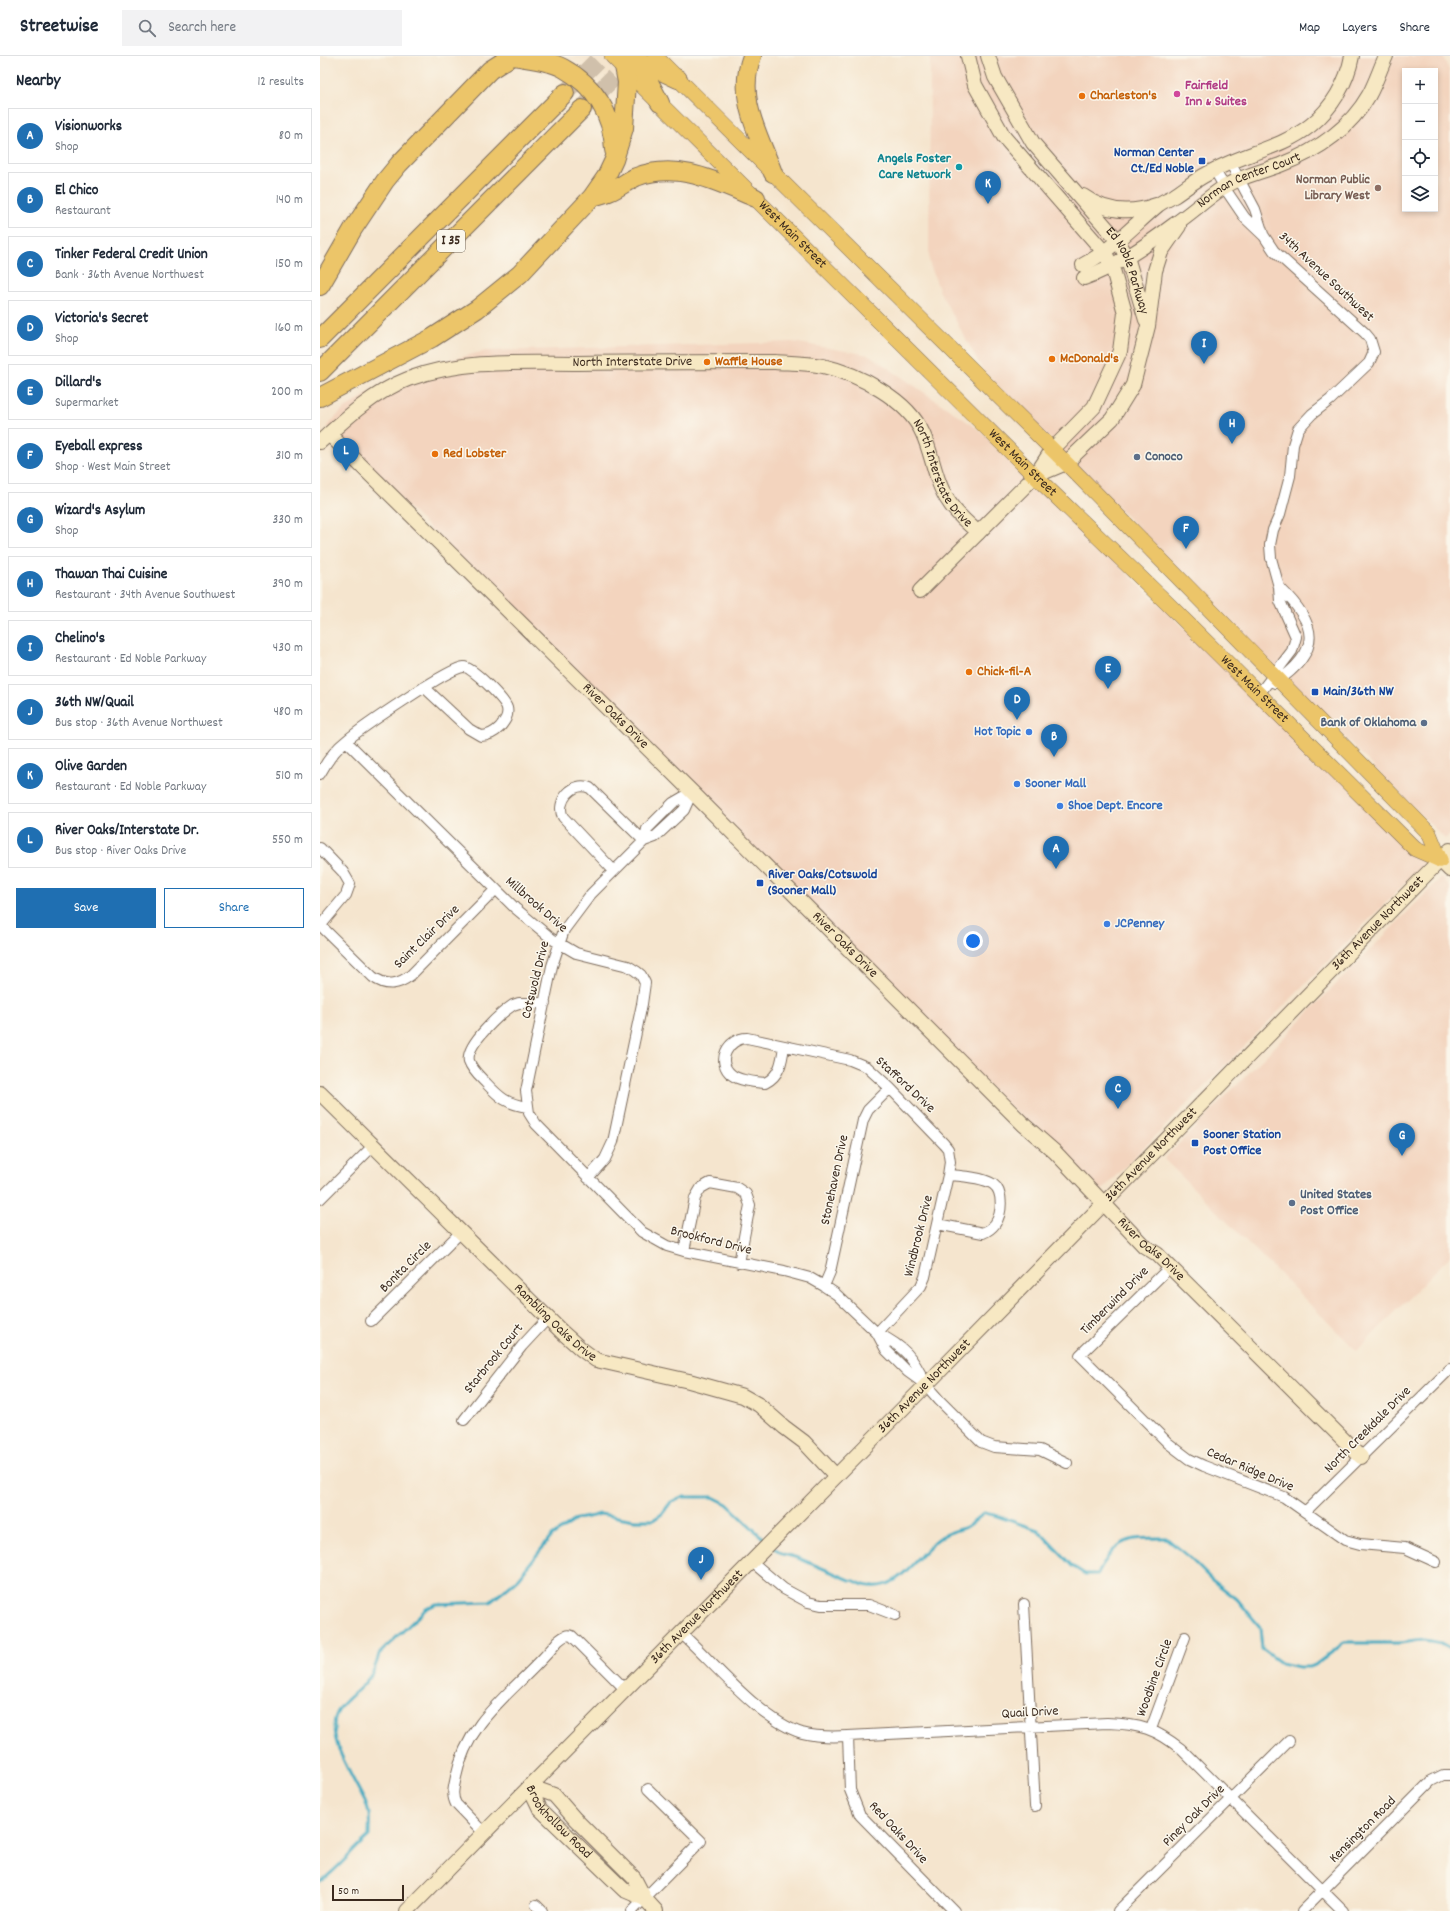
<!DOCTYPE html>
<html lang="en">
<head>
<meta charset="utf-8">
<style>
	body { margin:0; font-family:Dekko,sans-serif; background:#f2f2f3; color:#1f2937 }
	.controls { position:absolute; right:12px; top:12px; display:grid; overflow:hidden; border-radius:0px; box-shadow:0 2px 6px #0003 }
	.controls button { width:36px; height:36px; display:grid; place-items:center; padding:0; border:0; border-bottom:1px solid #e0e1e3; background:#fff; color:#1f2937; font:20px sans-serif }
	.scale { position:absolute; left:12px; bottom:10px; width:72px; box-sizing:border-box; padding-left:4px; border:2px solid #3b2a1e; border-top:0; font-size:11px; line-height:14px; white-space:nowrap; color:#3b2a1e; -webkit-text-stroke:3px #fbf7ec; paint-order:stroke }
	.you { position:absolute; left:653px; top:885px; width:14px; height:14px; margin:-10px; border:3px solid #fff; border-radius:50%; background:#1a73e8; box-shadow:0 0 0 6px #1a73e833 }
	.badge { display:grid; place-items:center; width:26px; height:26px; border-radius:50%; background:#1f6fb2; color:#fff; font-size:13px; font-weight:700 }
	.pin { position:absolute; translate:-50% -33px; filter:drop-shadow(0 1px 2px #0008) }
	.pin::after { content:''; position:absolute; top:21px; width:14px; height:12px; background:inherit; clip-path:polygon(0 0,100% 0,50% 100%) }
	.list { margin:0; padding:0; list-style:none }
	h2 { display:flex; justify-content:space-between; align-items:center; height:52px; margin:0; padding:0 16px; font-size:17px }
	h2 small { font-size:13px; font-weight:400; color:#747a83 }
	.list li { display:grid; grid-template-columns:26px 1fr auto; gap:12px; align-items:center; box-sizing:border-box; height:56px; margin:0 8px 8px; padding:0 8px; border:1px solid #e0e1e3; border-radius:0px }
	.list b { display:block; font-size:15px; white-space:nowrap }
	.list p { margin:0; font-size:13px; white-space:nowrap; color:#747a83 }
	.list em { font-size:13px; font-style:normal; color:#747a83 }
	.actions { display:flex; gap:8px; padding:12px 16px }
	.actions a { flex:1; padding:9px 0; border:1px solid #1f6fb2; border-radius:0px; text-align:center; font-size:14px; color:#1f6fb2 }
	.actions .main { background:#1f6fb2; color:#fff }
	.icon { flex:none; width:22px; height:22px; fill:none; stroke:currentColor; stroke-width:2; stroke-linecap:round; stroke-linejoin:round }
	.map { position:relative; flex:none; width:1130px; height:1855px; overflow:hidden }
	header { display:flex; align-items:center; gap:24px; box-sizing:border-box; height:56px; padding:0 20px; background:#fff; border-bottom:1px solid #e0e1e3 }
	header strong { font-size:19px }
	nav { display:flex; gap:22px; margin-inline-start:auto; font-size:14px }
	.search { width:280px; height:36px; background:#f2f2f3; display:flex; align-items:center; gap:10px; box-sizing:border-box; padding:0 14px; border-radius:0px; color:#747a83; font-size:15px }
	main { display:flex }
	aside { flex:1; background:#fff }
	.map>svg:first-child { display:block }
	.built { fill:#f3d4be; fill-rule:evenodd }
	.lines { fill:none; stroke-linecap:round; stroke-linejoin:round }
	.stream { stroke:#42aac1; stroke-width:3 }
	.highway-tunnel { stroke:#d0c0ab; stroke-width:18; stroke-dasharray:18 9; stroke-linecap:butt }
	.street-casing { stroke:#7c6b5c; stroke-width:12 }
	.secondary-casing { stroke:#7c6b5c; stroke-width:16 }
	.primary-casing { stroke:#7c6b5c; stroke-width:16 }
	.highway-casing { stroke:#7c6b5c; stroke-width:20 }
	.street { stroke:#fff; stroke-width:10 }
	.secondary { stroke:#f7e8c3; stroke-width:14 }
	.primary { stroke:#ecc569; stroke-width:15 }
	.highway { stroke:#ecc569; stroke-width:18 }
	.hotel-dot { fill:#d1479c; stroke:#fbf7ec; stroke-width:1.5 }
	.food-dot { fill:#e8710a; stroke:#fbf7ec; stroke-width:1.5 }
	.transit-dot { fill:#1a4fb4; stroke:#fbf7ec; stroke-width:1.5 }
	.culture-dot { fill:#0f9aa8; stroke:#fbf7ec; stroke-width:1.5 }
	.education-dot { fill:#8d6e63; stroke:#fbf7ec; stroke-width:1.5 }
	.service-dot { fill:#5c6f8a; stroke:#fbf7ec; stroke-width:1.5 }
	.shop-dot { fill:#3f7fe0; stroke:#fbf7ec; stroke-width:1.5 }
	.labels { text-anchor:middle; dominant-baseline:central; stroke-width:3; stroke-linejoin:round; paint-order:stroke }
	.shield { fill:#fbf7ec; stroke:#75685c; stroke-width:1 }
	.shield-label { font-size:13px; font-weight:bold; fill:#3b2a1e }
	.hotel-label { font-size:14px; font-weight:bold; fill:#b23c85; stroke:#fbf7ec; text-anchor:start }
	.food-label { font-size:14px; font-weight:bold; fill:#c56008; stroke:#fbf7ec; text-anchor:start }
	.transit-label { font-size:14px; font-weight:bold; fill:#164399; stroke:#fbf7ec; text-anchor:start }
	.culture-label { font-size:14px; font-weight:bold; fill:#0d838f; stroke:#fbf7ec; text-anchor:end }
	.education-label { font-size:14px; font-weight:bold; fill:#785e54; stroke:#fbf7ec; text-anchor:end }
	.street-label { font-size:14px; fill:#3b2a1e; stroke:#fbf7ec }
	.service-label { font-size:14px; font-weight:bold; fill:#4e5e75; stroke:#fbf7ec; text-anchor:start }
	.shop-label { font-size:14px; font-weight:bold; fill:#366cbe; stroke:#fbf7ec; text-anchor:start }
</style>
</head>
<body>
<header>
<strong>Streetwise</strong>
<div class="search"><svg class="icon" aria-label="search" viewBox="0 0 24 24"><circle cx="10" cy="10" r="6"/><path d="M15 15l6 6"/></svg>Search here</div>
<nav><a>Map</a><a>Layers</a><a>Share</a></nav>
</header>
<main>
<aside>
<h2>Nearby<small>12 results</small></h2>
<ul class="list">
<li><span class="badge">A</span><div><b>Visionworks</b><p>Shop</p></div><em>80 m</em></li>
<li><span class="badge">B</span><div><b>El Chico</b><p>Restaurant</p></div><em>140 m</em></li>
<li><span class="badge">C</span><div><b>Tinker Federal Credit Union</b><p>Bank · 36th Avenue Northwest</p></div><em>150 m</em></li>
<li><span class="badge">D</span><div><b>Victoria's Secret</b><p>Shop</p></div><em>160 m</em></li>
<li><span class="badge">E</span><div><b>Dillard's</b><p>Supermarket</p></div><em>200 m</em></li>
<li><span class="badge">F</span><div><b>Eyeball express</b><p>Shop · West Main Street</p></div><em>310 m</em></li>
<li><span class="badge">G</span><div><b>Wizard's Asylum</b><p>Shop</p></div><em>330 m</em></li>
<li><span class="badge">H</span><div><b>Thawan Thai Cuisine</b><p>Restaurant · 34th Avenue Southwest</p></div><em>390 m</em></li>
<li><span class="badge">I</span><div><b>Chelino's</b><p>Restaurant · Ed Noble Parkway</p></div><em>430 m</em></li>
<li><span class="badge">J</span><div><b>36th NW/Quail</b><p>Bus stop · 36th Avenue Northwest</p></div><em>480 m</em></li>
<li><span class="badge">K</span><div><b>Olive Garden</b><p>Restaurant · Ed Noble Parkway</p></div><em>510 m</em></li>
<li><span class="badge">L</span><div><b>River Oaks/Interstate Dr.</b><p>Bus stop · River Oaks Drive</p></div><em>550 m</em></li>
</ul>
<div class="actions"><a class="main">Save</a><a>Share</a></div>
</aside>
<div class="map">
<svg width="1130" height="1855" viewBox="0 0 1130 1855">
	<rect width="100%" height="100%" fill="#fbf7ec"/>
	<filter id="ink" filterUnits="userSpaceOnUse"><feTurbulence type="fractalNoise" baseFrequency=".025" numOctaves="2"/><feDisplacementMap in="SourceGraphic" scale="8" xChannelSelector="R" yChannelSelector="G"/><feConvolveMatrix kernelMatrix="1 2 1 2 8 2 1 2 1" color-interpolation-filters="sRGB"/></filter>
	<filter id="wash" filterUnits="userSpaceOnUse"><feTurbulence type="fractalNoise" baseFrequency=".012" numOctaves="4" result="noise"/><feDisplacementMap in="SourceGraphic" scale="16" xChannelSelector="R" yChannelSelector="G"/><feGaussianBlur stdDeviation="0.9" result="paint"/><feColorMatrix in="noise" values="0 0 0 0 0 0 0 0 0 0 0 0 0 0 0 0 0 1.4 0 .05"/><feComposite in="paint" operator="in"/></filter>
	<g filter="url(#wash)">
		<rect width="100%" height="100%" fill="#f5e5ce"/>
		<!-- built -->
		<path class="built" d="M610 0H1123L1130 17V778L1125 783 664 316 620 236 609 206ZM1085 15H1115V153H1085Z
			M473 286 549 299 658 373 1106 806 778 1138 7 370 25 352 88 314 166 295Z
			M1121 822 1130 830V1200L1037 1295 844 1103Z"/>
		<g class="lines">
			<!-- stream -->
			<path class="stream" d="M453 1491 463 1498 478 1502 530 1524C536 1524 539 1528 544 1529 581 1538 596 1497 621 1481 628 1476 636 1475 644 1472 651 1469 658 1462 664 1457L674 1459 718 1474 752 1510 765 1518H778C797 1481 807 1482 846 1482L869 1501 892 1524 917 1543 940 1571 942 1593 961 1607 979 1611H990L995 1609 1024 1587H1080L1104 1584 1121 1587 1130 1592
				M0 1826C18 1813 32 1795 49 1780 49 1771 51 1758 47 1750 37 1728 13 1693 14 1669 15 1647 37 1639 48 1623 53 1617 57 1607 59 1598L106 1553 116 1548 170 1546 195 1526 232 1480 257 1463 273 1460 280 1458 315 1464H333L342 1458 351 1446 361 1441H393L407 1448 447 1486"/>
		</g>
	</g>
	<g filter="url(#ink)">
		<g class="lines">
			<!-- highway-tunnel -->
			<path class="highway-tunnel" d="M245 37 282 0
				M262 53 313 2"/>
			<defs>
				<path id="street" d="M910 106 935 153 943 178
					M894 113 908 137 925 162 944 180 954 195 1045 277 1050 283 1054 296 1049 307 1010 344 992 358 978 373 973 389 970 420 960 458 953 474 950 489 951 502 959 531 960 545 976 581 972 595 939 638
					M955 627C1003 595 998 568 959 531
					M26 685 195 852 232 883 256 897 308 910 316 915 321 919 325 927 322 948 293 1086 285 1103 268 1122
					M0 718C7 705 14 694 26 685 40 673 130 611 144 611 152 611 185 644 187 652 189 660 184 666 180 671 174 677 169 680 161 680L149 673 104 631
					M372 736 364 754 335 781 324 785 271 838 244 874 232 910 206 1035 209 1057 216 1068 322 1176 347 1190 364 1195 464 1215 490 1222 504 1230 516 1238 557 1277 566 1294 588 1316 606 1329 619 1344 661 1386 674 1391 720 1394 747 1407
					M324 785 327 773 353 747 372 736
					M0 792 23 816 30 828 26 839 1 869
					M294 815 243 761C235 746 253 724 270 732L324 785
					M0 869 53 921C67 931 78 929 91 919L176 833
					M464 990C462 1005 460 1020 445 1027 435 1026 420 1025 412 1019 395 1006 408 982 427 982L530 1004 547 1011 570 1032 624 1088 628 1093 630 1106 628 1119 605 1221 601 1230 557 1277
					M208 1051C187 1048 180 1042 166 1027 160 1021 152 1014 149 1005 145 989 181 957 193 949L199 947H225
					M0 1143 53 1090
					M617 1168 663 1177C668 1175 672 1172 675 1168 682 1158 684 1136 673 1128 662 1121 641 1120 628 1119
					M364 1195 375 1142 381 1132 390 1127 417 1132 426 1138 430 1149 419 1207
					M850 1211 760 1299 848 1387 869 1403 884 1410 964 1441 1025 1484 1040 1488 1085 1492 1116 1506
					M504 1230 510 1216 543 1064 548 1054 570 1032
					M51 1265 141 1176
					M557 1277C585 1291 593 1301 606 1329
					M144 1364 202 1290 228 1262
					M986 1455 1130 1313
					M431 1505 464 1533 488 1546 501 1549H549L575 1559
					M704 1548 715 1750
					M361 1577C393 1606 441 1665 482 1677 497 1681 512 1681 528 1680L787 1667C820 1668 836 1673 861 1693L1023 1855
					M831 1673 865 1581
					M528 1680 530 1734 540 1759 634 1855
					M164 1777 136 1748C131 1739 134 1731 136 1721 148 1659 201 1632 238 1585 243 1581 246 1578 252 1580L305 1633
					M216 1849 222 1855
					M312 1855 381 1785 328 1733
					M798 1855 969 1685
					M982 1855 1111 1725 1123 1719H1130"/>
				<g id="secondary">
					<path id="s1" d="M668 0 675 21 713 87 798 185 807 201 826 264"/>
					<path d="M763 140C785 156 811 158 836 149"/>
					<path d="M763 209C792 194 813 170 838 149 843 145 849 143 854 140 865 133 875 124 887 118 920 98 961 93 991 69 1012 52 1027 27 1032 0"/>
					<path id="s2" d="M764 222C797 210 827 189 855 168 871 157 885 144 901 133 919 121 940 116 960 109 997 95 1029 74 1049 39 1056 26 1060 13 1066 0"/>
					<path id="s3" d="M9 378 372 736 704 1069 735 1096 824 1190 837 1198 1041 1401"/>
					<path id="s4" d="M0 386C26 362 54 336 88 323 142 303 201 307 258 307 324 306 389 306 455 306 471 307 487 307 503 310 538 318 588 343 603 378 613 400 615 426 629 446 636 458 648 467 658 477"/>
					<path d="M715 420 746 407 792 363 813 329 828 270 835 215 841 196 859 170"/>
					<path d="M600 535 715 420 732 394 774 351 800 295 805 257 792 210 784 196 684 81 655 29 648 0"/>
					<path d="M1120 804 1130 814"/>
					<path id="s5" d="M0 1037 242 1276 261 1293 276 1304 369 1325 423 1340 439 1349 464 1371 484 1386 516 1420"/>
					<path d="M209 1730 234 1739 255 1763 314 1822 325 1843 336 1855"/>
					<path id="s6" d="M209 1730 220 1753 304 1834 325 1843"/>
					<path id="s7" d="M87 1855 606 1329 1130 794"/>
				</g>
				<g id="primary">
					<path id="s8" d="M292 0 715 420 847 547 1095 793 1120 804"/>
					<path d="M335 0 746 407 1109 777 1120 804"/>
				</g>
				<path id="highway" d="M192 0C209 3 228 4 243 12 274 29 293 58 294 94
					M309 0 358 23
					M432 0C416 43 439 78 453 117
					M316 1 340 47
					M272 141C278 139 284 138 289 136 299 132 307 125 316 121 359 105 397 126 436 142
					M0 230 33 173 65 125 79 108 170 14 192 0
					M0 283 245 37
					M0 316 262 53
					M0 341 112 282 157 253 200 218 272 141 286 121 294 104 304 72 307 26 302 0"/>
			</defs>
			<!-- street casing -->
			<use href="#street" class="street-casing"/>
			<!-- secondary casing -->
			<use href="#secondary" class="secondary-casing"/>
			<!-- primary casing -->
			<use href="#primary" class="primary-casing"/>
			<!-- highway casing -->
			<use href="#highway" class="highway-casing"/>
			<!-- street -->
			<use href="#street" class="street"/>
			<!-- secondary -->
			<use href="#secondary" class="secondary"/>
			<!-- primary -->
			<use href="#primary" class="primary"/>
			<!-- highway -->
			<use href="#highway" class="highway"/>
		</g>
	</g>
	<!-- markers -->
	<circle class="hotel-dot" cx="857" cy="38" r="4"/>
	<g class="food-dot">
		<circle cx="762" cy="40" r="4"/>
		<circle cx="732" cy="303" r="4"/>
		<circle cx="387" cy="306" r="4"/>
		<circle cx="115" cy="398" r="4"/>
		<circle cx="649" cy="616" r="4"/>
	</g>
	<g class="transit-dot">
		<rect x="878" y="101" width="8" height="8" rx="2"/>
		<rect x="991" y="632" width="8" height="8" rx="2"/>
		<rect x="436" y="823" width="8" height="8" rx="2"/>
		<rect x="871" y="1083" width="8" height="8" rx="2"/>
	</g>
	<circle class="culture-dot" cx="639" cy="111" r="4"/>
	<circle class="education-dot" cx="1058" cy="132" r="4"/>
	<g class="service-dot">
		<circle cx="817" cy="401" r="4"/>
		<circle cx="1104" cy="667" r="4"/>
		<circle cx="972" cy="1147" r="4"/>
	</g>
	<g class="shop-dot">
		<circle cx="709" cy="676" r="4"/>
		<circle cx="697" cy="728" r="4"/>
		<circle cx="740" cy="750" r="4"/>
		<circle cx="787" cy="868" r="4"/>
	</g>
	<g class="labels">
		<!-- shield labels -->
		<rect class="shield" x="117" y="174" width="28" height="22" rx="3"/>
		<g class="shield-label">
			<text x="131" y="185">I 35</text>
		</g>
		<!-- hotel labels -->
		<g class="hotel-label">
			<text x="865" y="30">Fairfield<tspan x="865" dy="16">Inn &amp; Suites</tspan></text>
		</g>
		<!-- food labels -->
		<g class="food-label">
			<text x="770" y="40">Charleston's</text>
			<text x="740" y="303">McDonald's</text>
			<text x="395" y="306">Waffle House</text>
			<text x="123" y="398">Red Lobster</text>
			<text x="657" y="616">Chick-fil-A</text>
		</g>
		<!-- transit labels -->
		<g class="transit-label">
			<text x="874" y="97" text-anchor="end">Norman Center<tspan x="874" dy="16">Ct./Ed Noble</tspan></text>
			<text x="1003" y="636">Main/36th NW</text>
			<text x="448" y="819">River Oaks/Cotswold<tspan x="448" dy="16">(Sooner Mall)</tspan></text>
			<text x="883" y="1079">Sooner Station<tspan x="883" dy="16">Post Office</tspan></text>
		</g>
		<!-- culture labels -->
		<g class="culture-label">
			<text x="631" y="103">Angels Foster<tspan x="631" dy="16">Care Network</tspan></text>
		</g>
		<!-- education labels -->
		<g class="education-label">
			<text x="1050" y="124">Norman Public<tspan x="1050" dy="16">Library West</tspan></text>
		</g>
		<!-- street labels -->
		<g class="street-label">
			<text stroke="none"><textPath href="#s2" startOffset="193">Norman Center Court</textPath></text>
			<text stroke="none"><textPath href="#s8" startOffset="254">West Main Street</textPath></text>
			<text stroke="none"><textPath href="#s1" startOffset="259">Ed Noble Parkway</textPath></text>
			<text transform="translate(1006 221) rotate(43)">34th Avenue Southwest</text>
			<text stroke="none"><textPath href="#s4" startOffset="335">North Interstate Drive</textPath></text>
			<text stroke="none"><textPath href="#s8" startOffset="578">West Main Street</textPath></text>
			<text stroke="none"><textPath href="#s4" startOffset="695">North Interstate Drive</textPath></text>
			<text stroke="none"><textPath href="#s8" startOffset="902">West Main Street</textPath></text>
			<text stroke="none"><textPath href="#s3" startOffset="402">River Oaks Drive</textPath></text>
			<text transform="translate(216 849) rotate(41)">Millbrook Drive</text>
			<text stroke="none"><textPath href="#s7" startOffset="1385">36th Avenue Northwest</textPath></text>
			<text transform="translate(107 881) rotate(-44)">Saint Clair Drive</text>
			<text stroke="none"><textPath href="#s3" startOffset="726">River Oaks Drive</textPath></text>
			<text transform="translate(216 924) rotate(-76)">Cotswold Drive</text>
			<text transform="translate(585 1029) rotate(43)">Stafford Drive</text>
			<text stroke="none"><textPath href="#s7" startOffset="1061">36th Avenue Northwest</textPath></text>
			<text transform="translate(515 1124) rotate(-78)">Stonehaven Drive</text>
			<text transform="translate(599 1180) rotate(-76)">Windbrook Drive</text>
			<text transform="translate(391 1185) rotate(14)">Brookford Drive</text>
			<text stroke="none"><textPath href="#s3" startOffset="1158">River Oaks Drive</textPath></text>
			<text transform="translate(86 1211) rotate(-45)">Bonita Circle</text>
			<text transform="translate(795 1245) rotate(-45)">Timberwind Drive</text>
			<text stroke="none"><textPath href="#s5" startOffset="329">Rambling Oaks Drive</textPath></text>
			<text transform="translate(174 1303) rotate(-51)">Starbrook Court</text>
			<text stroke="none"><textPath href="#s7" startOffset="737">36th Avenue Northwest</textPath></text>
			<text transform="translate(1048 1374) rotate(-45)">North Creekdale Drive</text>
			<text transform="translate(930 1414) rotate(23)">Cedar Ridge Drive</text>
			<text stroke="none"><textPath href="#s7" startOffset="413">36th Avenue Northwest</textPath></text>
			<text transform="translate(835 1622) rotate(-70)">Woodbine Circle</text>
			<text transform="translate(710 1657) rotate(-3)">Quail Drive</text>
			<text transform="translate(874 1760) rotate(-45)">Piney Oak Drive</text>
			<text stroke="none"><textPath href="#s6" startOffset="47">Brookhollow Road</textPath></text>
			<text transform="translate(1043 1774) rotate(-45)">Kensington Road</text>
			<text transform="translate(578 1777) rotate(47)">Red Oaks Drive</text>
		</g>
		<!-- service labels -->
		<g class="service-label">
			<text x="825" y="401">Conoco</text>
			<text x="1096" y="667" text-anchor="end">Bank of Oklahoma</text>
			<text x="980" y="1139">United States<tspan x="980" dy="16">Post Office</tspan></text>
		</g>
		<!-- shop labels -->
		<g class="shop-label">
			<text x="701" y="676" text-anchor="end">Hot Topic</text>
			<text x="705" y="728">Sooner Mall</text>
			<text x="748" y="750">Shoe Dept. Encore</text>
			<text x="795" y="868">JCPenney</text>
		</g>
	</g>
</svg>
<div class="controls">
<button>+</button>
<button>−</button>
<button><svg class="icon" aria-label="locate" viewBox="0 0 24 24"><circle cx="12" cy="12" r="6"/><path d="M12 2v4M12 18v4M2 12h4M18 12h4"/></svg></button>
<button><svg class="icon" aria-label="layers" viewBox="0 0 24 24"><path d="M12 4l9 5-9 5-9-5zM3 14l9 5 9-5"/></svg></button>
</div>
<div class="scale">50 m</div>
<div class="you"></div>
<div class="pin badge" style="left:736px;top:813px">A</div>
<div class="pin badge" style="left:734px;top:701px">B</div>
<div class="pin badge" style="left:798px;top:1053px">C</div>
<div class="pin badge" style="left:697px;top:664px">D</div>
<div class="pin badge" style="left:788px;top:633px">E</div>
<div class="pin badge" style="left:866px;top:493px">F</div>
<div class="pin badge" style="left:1082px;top:1100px">G</div>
<div class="pin badge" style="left:912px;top:388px">H</div>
<div class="pin badge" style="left:884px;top:308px">I</div>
<div class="pin badge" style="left:381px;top:1524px">J</div>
<div class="pin badge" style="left:668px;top:148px">K</div>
<div class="pin badge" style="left:26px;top:415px">L</div>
</div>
</main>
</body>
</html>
